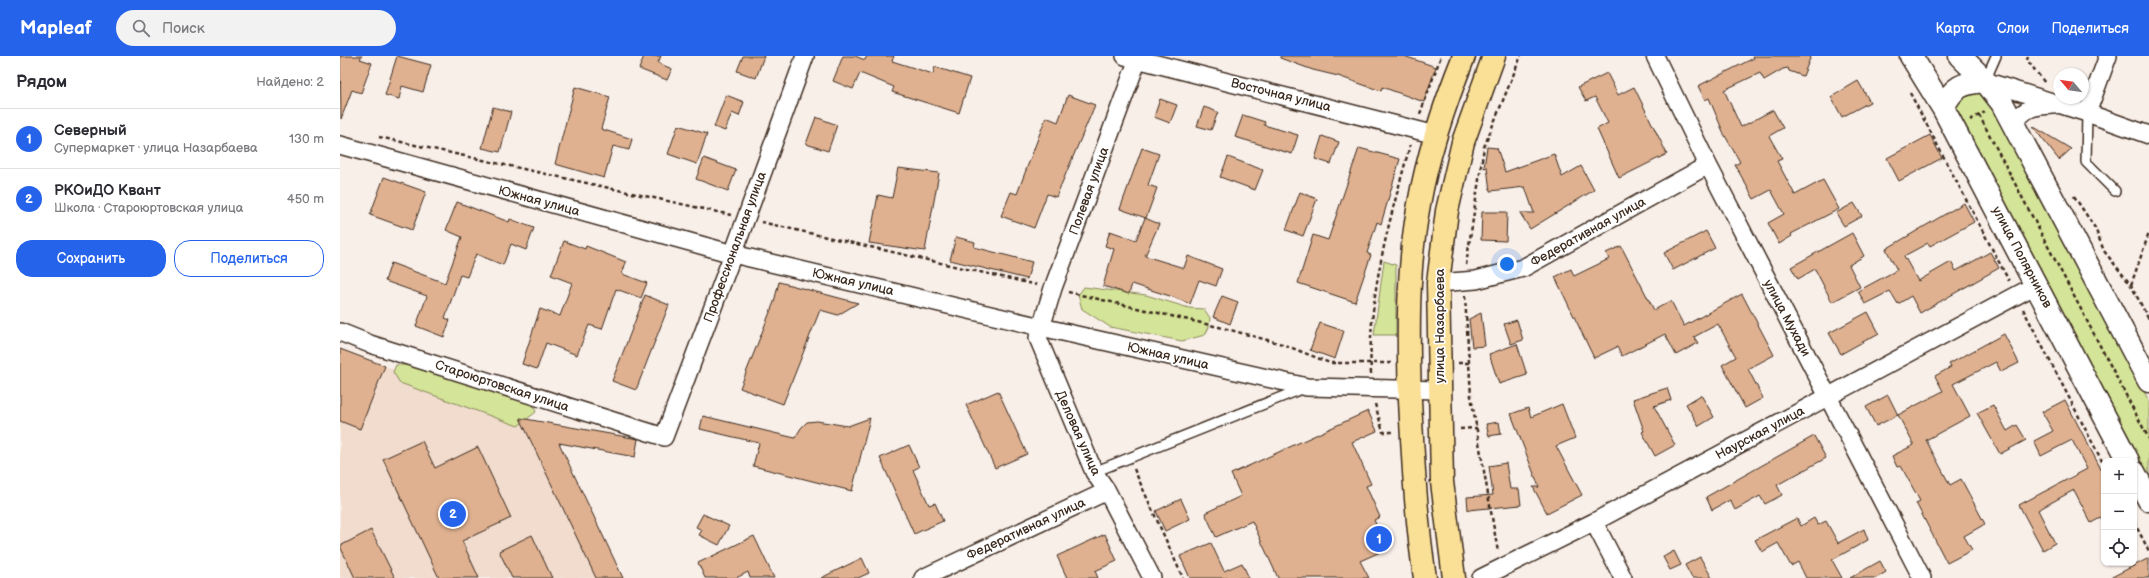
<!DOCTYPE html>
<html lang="ru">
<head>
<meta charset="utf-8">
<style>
	body { margin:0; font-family:"Balsamiq Sans",sans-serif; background:#f2f2f3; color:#2b2b33 }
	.controls { position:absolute; right:12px; bottom:12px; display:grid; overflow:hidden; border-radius:8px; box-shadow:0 1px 3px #0004 }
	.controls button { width:36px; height:36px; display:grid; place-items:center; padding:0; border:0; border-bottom:1px solid #e1e1e2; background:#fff; color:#2b2b33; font:20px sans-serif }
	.compass { position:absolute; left:1713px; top:12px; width:36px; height:36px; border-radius:50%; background:#fff; box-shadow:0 1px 3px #0004; rotate:299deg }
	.you { position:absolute; left:1167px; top:208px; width:14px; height:14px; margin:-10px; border:3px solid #fff; border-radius:50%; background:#1a73e8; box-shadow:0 0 0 6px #1a73e833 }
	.badge { display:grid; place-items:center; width:26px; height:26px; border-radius:50%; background:#2563eb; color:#fff; font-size:13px; font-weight:700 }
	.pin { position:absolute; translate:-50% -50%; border:2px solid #fff; box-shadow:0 1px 4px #0006 }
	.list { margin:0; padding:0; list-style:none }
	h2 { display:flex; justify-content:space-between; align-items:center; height:52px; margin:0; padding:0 16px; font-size:17px }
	h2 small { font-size:13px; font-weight:400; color:#7c7c81 }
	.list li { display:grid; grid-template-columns:26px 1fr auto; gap:12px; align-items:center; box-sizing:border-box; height:60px; padding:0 16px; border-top:1px solid #e1e1e2 }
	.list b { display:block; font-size:15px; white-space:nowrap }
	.list p { margin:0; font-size:13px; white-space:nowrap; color:#7c7c81 }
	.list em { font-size:13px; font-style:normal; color:#7c7c81 }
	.actions { display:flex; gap:8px; padding:12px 16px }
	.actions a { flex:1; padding:9px 0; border:1px solid #2563eb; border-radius:16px; text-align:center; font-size:14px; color:#2563eb }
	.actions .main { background:#2563eb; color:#fff }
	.icon { flex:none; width:22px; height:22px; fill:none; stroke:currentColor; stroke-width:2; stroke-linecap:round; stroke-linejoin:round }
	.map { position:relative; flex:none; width:1809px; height:522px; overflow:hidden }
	header { display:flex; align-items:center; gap:24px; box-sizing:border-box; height:56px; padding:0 20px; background:#2563eb; color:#fff }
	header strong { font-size:19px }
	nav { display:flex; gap:22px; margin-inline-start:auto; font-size:14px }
	.search { width:280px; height:36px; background:#f2f2f3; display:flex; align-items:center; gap:10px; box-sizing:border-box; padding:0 14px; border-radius:22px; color:#7c7c81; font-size:15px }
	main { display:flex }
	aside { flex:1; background:#fff }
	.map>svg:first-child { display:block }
	.built { fill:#f1dcce }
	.green { fill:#d4e498; stroke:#88875b }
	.building { fill:#dfb190; stroke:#3b2a1e }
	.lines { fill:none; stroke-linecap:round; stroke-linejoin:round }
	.lane-casing { stroke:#3b2a1e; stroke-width:12 }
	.street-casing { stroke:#3b2a1e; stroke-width:20 }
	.secondary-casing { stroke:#3b2a1e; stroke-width:25 }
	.primary-casing { stroke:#3b2a1e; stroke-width:25 }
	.path { stroke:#3b2a1e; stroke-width:2.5; stroke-dasharray:4 3; stroke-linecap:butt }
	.lane { stroke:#fff; stroke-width:9 }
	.street { stroke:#fff; stroke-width:17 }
	.secondary { stroke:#fff; stroke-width:22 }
	.primary { stroke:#fadf96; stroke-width:22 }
	.labels { text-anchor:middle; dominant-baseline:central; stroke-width:3.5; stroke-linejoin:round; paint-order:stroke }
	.street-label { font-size:13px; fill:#3b2a1e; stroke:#fff }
</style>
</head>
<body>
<header>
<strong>Mapleaf</strong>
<div class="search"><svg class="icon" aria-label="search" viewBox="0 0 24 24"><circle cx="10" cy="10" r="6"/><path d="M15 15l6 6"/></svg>Поиск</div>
<nav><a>Карта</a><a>Слои</a><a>Поделиться</a></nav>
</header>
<main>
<aside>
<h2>Рядом<small>Найдено: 2</small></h2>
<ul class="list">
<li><span class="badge">1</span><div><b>Северный</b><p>Супермаркет · улица Назарбаева</p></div><em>130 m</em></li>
<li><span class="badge">2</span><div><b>РКОиДО Квант</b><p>Школа · Староюртовская улица</p></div><em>450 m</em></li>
</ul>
<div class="actions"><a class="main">Сохранить</a><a>Поделиться</a></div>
</aside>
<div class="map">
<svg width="1809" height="522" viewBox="0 0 1809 522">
	<rect width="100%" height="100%" fill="#f9efe9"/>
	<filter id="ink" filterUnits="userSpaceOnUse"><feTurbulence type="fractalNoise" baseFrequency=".025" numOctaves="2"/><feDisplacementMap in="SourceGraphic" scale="8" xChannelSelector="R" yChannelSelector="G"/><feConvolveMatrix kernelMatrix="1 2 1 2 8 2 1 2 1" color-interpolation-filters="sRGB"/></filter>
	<g filter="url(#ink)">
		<!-- built -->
		<path class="built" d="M0 293 180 362 256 522H0Z"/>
		<!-- green -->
		<path class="green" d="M1633 31 1651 46 1809 345V420L1615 49Z
			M1044 205 1056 209V279H1034Z
			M744 231 806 239 849 252 864 253 870 262 869 271 865 279 842 285 770 271 742 253 738 239Z
			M56 309H71L172 343 184 340 192 347 196 356 178 370 60 327 53 316Z"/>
		<!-- building -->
		<path class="building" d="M0 0H22L20 3 32 7 21 37 12 34 1 63Z
			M57 0 91 9 83 36 62 30 59 43 45 39Z
			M304 0H321L318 7 332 13 327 24 299 13Z
			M403 0H424L416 22 397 15Z
			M503 0H515L525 4 527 0H554L552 5 593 18 595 11 630 22 619 57 552 36 554 31 520 17 513 33 493 25Z
			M940 0H1064L1096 11 1084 46 1042 31 1041 35 998 20 973 14 940 2Z
			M1413 0H1471L1463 20 1449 15 1448 12 1443 13 1424 24 1420 17 1384 34 1401 71 1433 54 1443 72 1429 80 1442 103 1437 105 1455 139 1483 124 1499 153 1451 178 1452 180 1439 188 1428 167 1444 158 1431 134 1414 143 1395 109 1400 106 1384 78 1369 42 1365 44 1358 30 1414 2Z
			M1267 17 1278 39 1294 31 1327 98 1279 122 1257 73 1268 67 1255 41 1246 45 1238 31Z
			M1518 25 1530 46 1502 61 1491 41Z
			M235 31 270 41 261 73 292 83 289 94 273 90 264 122 215 108Z
			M386 39 404 46 399 60 392 57 385 75 374 71Z
			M728 39 755 49 716 141 707 138 694 172 661 160 671 136 677 138 706 61 718 66Z
			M820 43 837 49 830 67 814 61Z
			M153 51 171 56 160 96 142 92Z
			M864 51 878 56 871 74 857 70Z
			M903 59 925 66 924 69 958 79 952 98 895 81Z
			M476 61 497 69 488 95 466 88Z
			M338 69 367 78 357 108 328 98Z
			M1693 71H1694L1731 93 1719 104Z
			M1590 79 1602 102 1559 125 1547 102Z
			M982 80 999 86 991 108 975 103Z
			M1147 91 1157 92 1165 116 1214 98 1222 121 1241 110 1254 134 1190 173 1180 157H1194L1185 131 1150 135 1147 111 1144 112Z
			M802 92 819 98 808 129 817 132 806 162 780 153Z
			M1019 92 1060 103 1041 168 1037 166 1027 197 1031 199 1015 246 958 227 973 179 988 184Z
			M888 101 923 114 915 134 880 121Z
			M364 102 396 114 388 135 356 123Z
			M558 112 599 117 585 195 529 187 538 139 552 142Z
			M44 121 86 136 72 174 30 159Z
			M960 136 977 143 963 180 946 174Z
			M117 146 169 166 170 163 194 172 186 194 171 188 163 209 136 198 127 221 120 219 105 262 110 264 104 281 76 270 87 240 45 225 51 207 105 227 122 181 106 174Z
			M1514 147 1522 160 1504 170 1496 157Z
			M1624 147 1634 166 1590 190 1588 187 1564 200 1578 225 1611 206 1616 215 1650 196 1659 212 1580 257 1571 240 1558 248 1550 235 1525 248 1518 235 1557 214 1546 193Z
			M1142 156H1167L1166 185 1141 184Z
			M805 162 819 168 805 200 844 212 848 200 882 213 876 230 859 224 850 248 833 241 792 228 789 238 763 230 774 193 765 190 770 175 796 184Z
			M1366 175 1375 192 1333 214 1324 197Z
			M1512 177 1524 200 1509 209 1520 231 1492 246 1475 213 1458 223 1451 211Z
			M616 181 635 186 634 191 692 206 687 223 610 204Z
			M224 185 245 193 246 190 286 206 282 218 307 227 301 242 276 233 262 273 249 269 237 299 206 287 197 313 182 308 200 253 220 260 232 227 211 219Z
			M1281 190 1314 254 1331 245 1344 270 1402 238 1434 299 1408 313 1423 342 1405 352 1382 309 1396 301 1378 268 1354 281 1358 287 1336 299 1325 278 1282 300 1277 291 1254 302 1215 221 1231 213 1234 220 1269 203 1266 197Z
			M439 226 518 247 498 259 480 254 443 348 400 332 434 246Z
			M305 239 329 249 296 334 272 325Z
			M882 240 898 246 890 268 873 261Z
			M1528 256 1539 277 1501 298 1489 277Z
			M1141 257 1145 290 1132 291 1129 263Z
			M1177 264 1183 284 1171 288 1164 268Z
			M980 267 1004 275 995 303 970 294Z
			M1664 278 1679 307 1661 316 1656 306 1613 328 1630 360 1586 384 1610 429 1621 423 1645 468 1624 480 1632 494 1607 507 1576 447 1580 445 1561 410 1557 411 1552 400 1574 389 1558 359 1603 335 1595 320 1611 311 1609 308Z
			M1177 288 1187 319 1159 328 1149 298Z
			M0 293 45 310 20 373 0 365Z
			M1327 332 1331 344 1314 350 1335 389 1315 400 1302 376 1304 375 1293 343Z
			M658 335 687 398 655 412 626 349Z
			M1361 339 1374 361 1359 370 1346 348Z
			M1548 339 1558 359 1536 370 1526 351Z
			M1725 344 1764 419V460L1751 467 1734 434 1698 454 1715 487 1703 494 1679 449 1747 413 1732 384 1701 400 1694 385 1713 375 1702 356Z
			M1222 348 1235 382 1216 390 1242 439 1207 457 1193 431H1199L1171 358 1188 352 1191 361Z
			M1653 349 1667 375 1677 369 1686 384 1660 398 1637 357Z
			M1028 355 1037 375 1012 386 1031 428 1026 430 1040 461 1034 464 1047 493 1020 505 1029 522H938L912 465 876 481 865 457 901 440 891 418Z
			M363 360 455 382 461 372 467 366 477 365 508 370 530 362 512 435 413 410 419 387 360 373Z
			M180 362 298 383 295 401 219 387 283 522H256Z
			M1159 366 1161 378 1149 380 1146 368Z
			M1474 380 1486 402 1437 429 1442 439 1425 448 1420 440 1395 454 1390 444 1372 454 1366 441Z
			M82 385 95 412 138 391 171 462 122 485 139 522H99L43 403Z
			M569 389 579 411 573 414 589 449 595 447 603 465 574 478 540 402Z
			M1166 407 1170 433H1179L1181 449 1128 454 1127 441 1153 439 1149 410Z
			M841 443 850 463 825 475 816 455Z
			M363 458 389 470 379 489 359 479 362 474 356 471Z
			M1457 462 1461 470 1474 462 1478 469 1486 465 1498 487 1524 473 1528 484 1492 504 1502 522H1466L1458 506 1451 510 1438 487 1422 496 1415 484Z
			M31 474 55 522H15L0 490Z
			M765 478 777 505 755 515 758 522H727L717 500Z
			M192 479 212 522H172L159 495Z
			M414 480 434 522H410L408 516 396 522H365L358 507Z
			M871 487 884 515 902 507 909 522H850L840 500Z
			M1334 495 1341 509 1330 514 1323 501Z
			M1360 501 1372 522H1352L1345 509Z
			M522 502 529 517 518 522H481Z
			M1809 502V522H1770Z
			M1540 505 1546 516 1536 522H1510Z"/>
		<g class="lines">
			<defs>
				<path id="lane" d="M1645 25 1656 0
					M1747 57 1746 106 1775 135
					M754 416 964 332"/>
				<path id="street" d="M785 0 1096 79
					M799 0 713 232 698 282 754 416 767 435 812 522
					M1315 0 1368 109 1582 522
					M1645 25 1747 57 1809 79
					M1747 57 1768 0
					M1674 67C1686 50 1695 50 1715 49
					M0 89 393 198 701 271 967 331 1100 334
					M1098 227 1136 224 1183 212 1368 109
					M0 276 30 288 324 381 393 198 465 0
					M1254 466 1283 522
					M583 522 767 435
					M1141 522 1254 466 1696 229"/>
				<path id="secondary" d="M1571 0 1603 52 1788 405
					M1620 0 1645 25 1662 47 1809 325
					M1603 52C1613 30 1623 27 1645 25
					M1794 416 1809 444"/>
				<path id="primary" d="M1085 522C1076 463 1073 404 1070 344 1068 279 1067 212 1079 148 1088 98 1105 47 1124 0
					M1114 522 1102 426 1098 227 1107 155 1123 86 1154 0"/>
			</defs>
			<!-- lane casing -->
			<use href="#lane" class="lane-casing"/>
			<!-- street casing -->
			<use href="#street" class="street-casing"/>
			<!-- secondary casing -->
			<use href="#secondary" class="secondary-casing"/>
			<!-- primary casing -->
			<use href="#primary" class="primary-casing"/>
			<!-- path -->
			<path class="path" d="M1688 0 1687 4 1705 27
				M1570 37 1669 225
				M1080 58 1101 0
				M1639 59 1809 383
				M1630 64 1645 56
				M39 81 391 159
				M1734 140 1755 172 1764 195 1791 229 1809 264
				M421 166 697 229
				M1126 209 1144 91 1181 0
				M1791 229 1809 177
				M728 236 883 272 942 288 990 307H1051
				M1125 240 1131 340 1158 496
				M1683 253 1764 409
				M1118 307H1129
				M1031 318C1027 239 1050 164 1070 89
				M1035 348 1043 376H1053
				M1120 373 1137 372
				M794 413 843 522
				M1794 466 1809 495"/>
			<!-- lane -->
			<use href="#lane" class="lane"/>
			<!-- street -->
			<use href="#street" class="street"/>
			<!-- secondary -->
			<use href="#secondary" class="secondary"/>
			<!-- primary -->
			<use href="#primary" class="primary"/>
		</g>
	</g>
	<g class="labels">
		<!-- street labels -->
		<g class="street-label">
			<text transform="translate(941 39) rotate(14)">Восточная улица</text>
			<text transform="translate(749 135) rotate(-70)">Полевая улица</text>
			<text transform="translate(199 145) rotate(15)">Южная улица</text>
			<text transform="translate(1248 176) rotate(-29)">Федеративная улица</text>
			<text transform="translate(395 191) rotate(-70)">Профессиональная улица</text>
			<text transform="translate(1682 201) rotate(62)">улица Полярников</text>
			<text transform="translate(513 226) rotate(13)">Южная улица</text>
			<text transform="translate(1447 262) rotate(62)">улица Мухади</text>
			<text transform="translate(1100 270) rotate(-90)">улица Назарбаева</text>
			<text transform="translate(828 300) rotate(13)">Южная улица</text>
			<text transform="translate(162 330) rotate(18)">Староюртовская улица</text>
			<text transform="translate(738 377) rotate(66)">Деловая улица</text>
			<text transform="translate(1420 377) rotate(-28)">Наурская улица</text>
			<text transform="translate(686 473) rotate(-25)">Федеративная улица</text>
		</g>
	</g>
</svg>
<div class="controls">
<button>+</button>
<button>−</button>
<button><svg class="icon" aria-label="locate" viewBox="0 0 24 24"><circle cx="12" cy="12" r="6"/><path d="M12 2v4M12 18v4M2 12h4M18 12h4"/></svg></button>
</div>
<svg class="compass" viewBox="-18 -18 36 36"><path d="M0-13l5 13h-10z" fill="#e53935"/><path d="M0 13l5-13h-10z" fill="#7c7c81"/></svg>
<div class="you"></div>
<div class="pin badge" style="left:1039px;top:483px">1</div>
<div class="pin badge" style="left:113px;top:458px">2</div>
</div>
</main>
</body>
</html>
